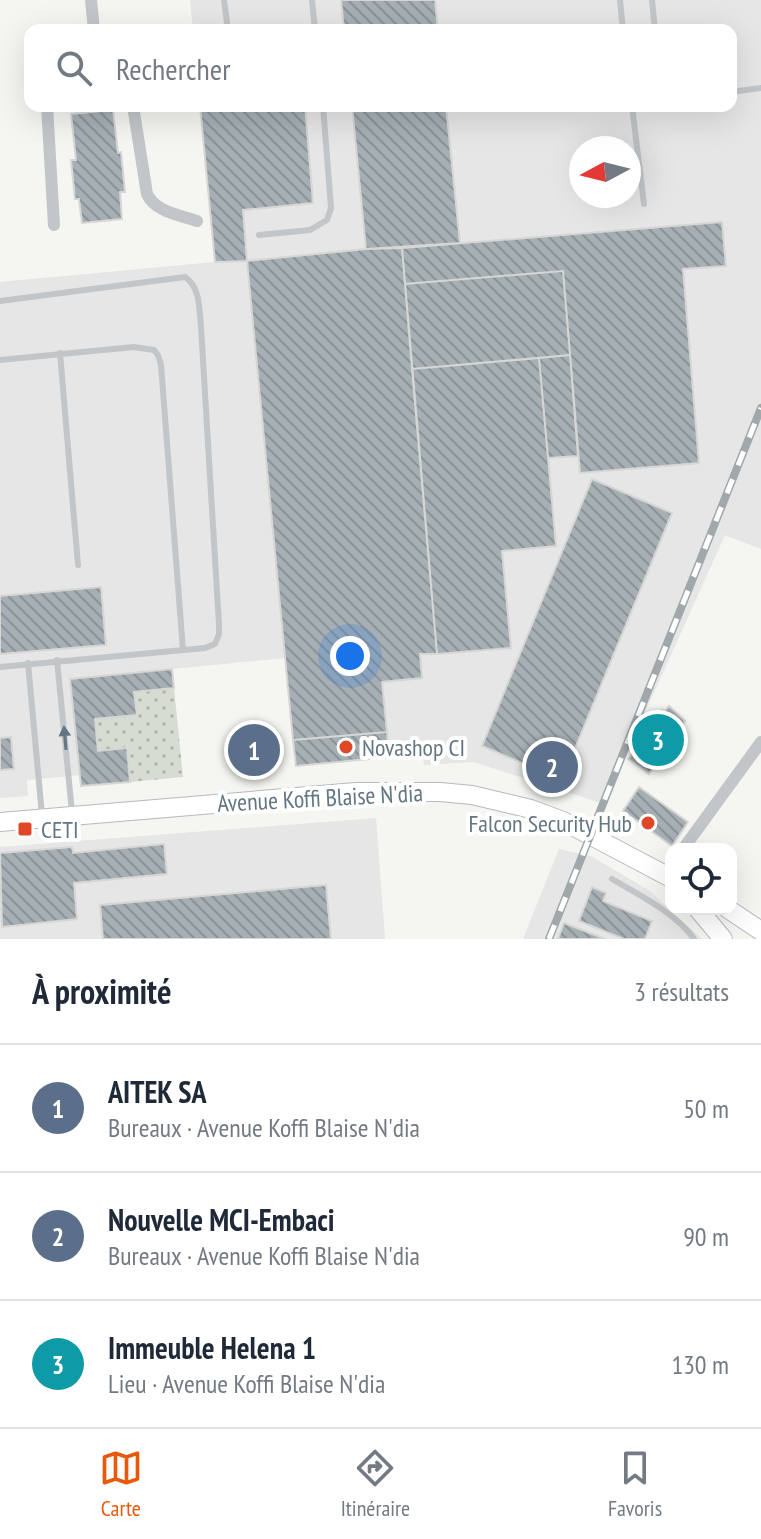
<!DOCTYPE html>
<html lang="fr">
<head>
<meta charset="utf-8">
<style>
	body { margin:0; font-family:"PT Sans Narrow",sans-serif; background:#f2f2f3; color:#1f2937 }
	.controls { position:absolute; right:24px; bottom:24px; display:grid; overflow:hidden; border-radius:16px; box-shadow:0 8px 32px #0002 }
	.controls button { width:72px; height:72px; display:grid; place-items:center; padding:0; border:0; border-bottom:2px solid #e0e1e3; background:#fff; color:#1f2937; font:40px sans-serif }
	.compass { position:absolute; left:569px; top:136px; width:72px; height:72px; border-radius:50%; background:#fff; box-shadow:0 8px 32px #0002; rotate:263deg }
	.you { position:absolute; left:350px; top:656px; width:28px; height:28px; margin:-20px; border:6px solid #fff; border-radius:50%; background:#1a73e8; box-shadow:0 0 0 12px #1a73e833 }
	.badge { display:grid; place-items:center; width:52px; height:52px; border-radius:50%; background:#ea580c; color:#fff; font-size:26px; font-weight:700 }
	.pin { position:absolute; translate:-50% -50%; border:4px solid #fff; box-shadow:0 2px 8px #0006 }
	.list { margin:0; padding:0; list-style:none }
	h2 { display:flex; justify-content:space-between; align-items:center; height:104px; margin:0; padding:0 32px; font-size:34px }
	h2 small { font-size:26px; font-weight:400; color:#747a83 }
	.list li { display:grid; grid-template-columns:52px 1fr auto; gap:24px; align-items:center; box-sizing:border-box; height:128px; padding:0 32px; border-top:2px solid #e0e1e3 }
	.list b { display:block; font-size:30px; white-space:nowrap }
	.list p { margin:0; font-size:26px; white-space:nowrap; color:#747a83 }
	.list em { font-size:26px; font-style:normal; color:#747a83 }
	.icon { flex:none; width:44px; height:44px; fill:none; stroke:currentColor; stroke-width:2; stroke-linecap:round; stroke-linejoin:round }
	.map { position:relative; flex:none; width:761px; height:939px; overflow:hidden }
	.search { position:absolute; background:#fff; box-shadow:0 8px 32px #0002; left:24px; right:24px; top:24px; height:88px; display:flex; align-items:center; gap:20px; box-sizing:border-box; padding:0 28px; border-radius:16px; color:#747a83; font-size:30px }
	.sheet { height:488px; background:#fff }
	nav { display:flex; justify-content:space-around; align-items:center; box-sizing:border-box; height:112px; border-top:2px solid #e0e1e3; background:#fff; font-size:22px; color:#747a83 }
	nav a { display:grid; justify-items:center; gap:4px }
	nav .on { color:#ea580c }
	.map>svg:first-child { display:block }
	.built { fill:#e5e6e5; fill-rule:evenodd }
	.garden { fill:url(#garden-dots) }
	.building { fill:url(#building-back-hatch); stroke:#d6d6d4; stroke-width:2 }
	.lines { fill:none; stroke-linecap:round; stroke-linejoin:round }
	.secondary-casing { stroke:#b4babe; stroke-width:20 }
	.lane { stroke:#c2c6c9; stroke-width:6 }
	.street { stroke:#c2c6c9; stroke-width:12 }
	.secondary { stroke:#fff; stroke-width:18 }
	.rail-casing { stroke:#a1a8ac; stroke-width:8 }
	.rail { stroke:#fff; stroke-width:5; stroke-dasharray:15; stroke-linecap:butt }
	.oneway { fill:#647682 }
	.poi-dot { fill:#df4727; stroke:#fff; stroke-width:3 }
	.labels { text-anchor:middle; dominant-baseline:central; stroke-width:8; stroke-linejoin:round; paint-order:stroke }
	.poi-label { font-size:24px; fill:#647682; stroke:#fff; text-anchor:start }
	.street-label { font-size:24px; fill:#647682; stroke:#fff }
</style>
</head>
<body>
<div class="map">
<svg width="761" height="939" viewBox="0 0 761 939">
	<defs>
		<pattern id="garden-dots" width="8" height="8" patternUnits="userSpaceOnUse" patternTransform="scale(2)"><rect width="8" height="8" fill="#d6dcd2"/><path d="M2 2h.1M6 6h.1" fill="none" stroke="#b1b7b0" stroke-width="1.8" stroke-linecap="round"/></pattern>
		<pattern id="building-back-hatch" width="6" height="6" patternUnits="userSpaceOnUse" patternTransform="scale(2)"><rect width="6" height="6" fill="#a6afb4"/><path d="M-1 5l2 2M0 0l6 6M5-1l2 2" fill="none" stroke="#8b9398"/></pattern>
	</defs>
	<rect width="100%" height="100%" fill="#f5f5f1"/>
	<!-- built -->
	<path class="built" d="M190 0H761V549L725 535 634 737 607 805 474 762 424 765 421 741 389 744V757L296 766 285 658 71 679 80 775 27 780 28 796 0 798V282L215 262 200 106H731V30H193ZM581 148H629V196H581Z
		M376 818 385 939H0V847Z
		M559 849 591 856 650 891 702 939H523Z"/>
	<!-- garden -->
	<path class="garden" d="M174 688 183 777 130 782 127 748 98 751 95 719 136 715 134 692Z"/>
	<!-- building -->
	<path class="building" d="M341 0H435L438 30H344Z
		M200 106H274L275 108 305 106 313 203 243 210 247 261 215 262Z
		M352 106H446L460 243 366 249Z
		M113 110 118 153 121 152 125 192H120L122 219 82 223 79 199H75L71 160H76L71 114Z
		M722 222 726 266 683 269 699 463 580 473 563 271 405 284 402 248Z
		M402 248 437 654H420L422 678 382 682 387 732 293 740 247 261 366 249Z
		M563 271 570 355 412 369 405 284Z
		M570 355 578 456 548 458 539 358Z
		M539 358 556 546 502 551 511 648 437 654 412 369Z
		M592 479 672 513 562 780 482 746Z
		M101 587 106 645 0 654V596Z
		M172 669 174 688 134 692 137 715 95 719 98 751 127 748 130 782 81 786 70 679Z
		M669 706 685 721 677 733 682 735 663 766 656 764 649 774 628 759 636 748 633 745 650 718H656L662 710 665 711Z
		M387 732 389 757 296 766 293 740Z
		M11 737 14 769 0 770V738Z
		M639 787 688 822 672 846 623 811Z
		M164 844 167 874 74 883 77 919 2 927 0 853 72 847 73 853Z
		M326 885 331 939H103L100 905Z
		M592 887 606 893 603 901 652 921 645 939H624L579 921Z
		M564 923 605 939H558Z"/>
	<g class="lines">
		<defs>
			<path id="secondary" d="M0 822 356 792H440L472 795 531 809 563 821 671 878
				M698 909 723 939
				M728 909 761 931"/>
		</defs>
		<!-- secondary casing -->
		<use href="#secondary" class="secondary-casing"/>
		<!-- lane -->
		<path class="lane" d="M224 0 228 30
			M312 0 315 30
			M620 0 623 30
			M652 0 655 30
			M731 92 761 88
			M632 106 644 204
			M259 235 310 230 327 220 331 208 323 106
			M0 301 185 277C201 288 199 310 201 327L219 625V634L215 644 205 648 0 667
			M60 353 78 565
			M0 360 134 347 154 350 158 355 161 365 183 650
			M57 660 72 812
			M28 663 42 815
			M612 879C638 894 677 914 694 939"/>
		<!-- street -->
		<path class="street" d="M91 0 94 30
			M47 106 54 225
			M133 106 147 194C155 212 180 215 197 221
			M683 849 761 742"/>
		<!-- secondary -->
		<use href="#secondary" class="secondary"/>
		<defs>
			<path id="rail" d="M549 939 761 408"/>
		</defs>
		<!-- rail casing -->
		<use href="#rail" class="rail-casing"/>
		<!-- rail -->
		<use href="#rail" class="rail"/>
	</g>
	<!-- one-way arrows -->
	<defs><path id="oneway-solid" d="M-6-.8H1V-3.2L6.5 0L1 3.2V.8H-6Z" transform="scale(2)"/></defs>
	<use class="oneway" href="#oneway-solid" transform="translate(65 738) rotate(-95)"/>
	<!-- markers -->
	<g class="poi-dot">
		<circle cx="346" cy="747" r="8"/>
		<circle cx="648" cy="823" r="8"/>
		<rect x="17" y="821" width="16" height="16" rx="4"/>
	</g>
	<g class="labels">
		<!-- poi labels -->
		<g class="poi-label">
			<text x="362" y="747">Novashop CI</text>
			<text x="632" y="823" text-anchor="end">Falcon Security Hub</text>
			<text x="41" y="829">CETI</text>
		</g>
		<!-- street labels -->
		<g class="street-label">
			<text transform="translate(320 798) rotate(-3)">Avenue Koffi Blaise N'dia</text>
		</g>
	</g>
</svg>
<div class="controls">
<button><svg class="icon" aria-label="locate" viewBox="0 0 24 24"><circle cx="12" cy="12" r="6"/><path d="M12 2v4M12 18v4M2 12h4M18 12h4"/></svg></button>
</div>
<svg class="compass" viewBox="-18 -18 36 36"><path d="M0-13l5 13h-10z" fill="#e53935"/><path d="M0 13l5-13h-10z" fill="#747a83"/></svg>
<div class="you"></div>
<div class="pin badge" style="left:254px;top:750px;background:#5c6f8a">1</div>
<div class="pin badge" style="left:552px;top:767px;background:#5c6f8a">2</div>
<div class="pin badge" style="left:658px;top:740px;background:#0f9aa8">3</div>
<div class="search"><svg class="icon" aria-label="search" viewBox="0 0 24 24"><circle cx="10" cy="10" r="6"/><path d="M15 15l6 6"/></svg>Rechercher</div>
</div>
<section class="sheet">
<h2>À proximité<small>3 résultats</small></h2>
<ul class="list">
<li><span class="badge" style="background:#5c6f8a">1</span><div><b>AITEK SA</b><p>Bureaux · Avenue Koffi Blaise N'dia</p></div><em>50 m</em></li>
<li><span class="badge" style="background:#5c6f8a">2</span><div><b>Nouvelle MCI-Embaci</b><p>Bureaux · Avenue Koffi Blaise N'dia</p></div><em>90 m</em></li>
<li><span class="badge" style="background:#0f9aa8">3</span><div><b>Immeuble Helena 1</b><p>Lieu · Avenue Koffi Blaise N'dia</p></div><em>130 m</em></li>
</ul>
</section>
<nav>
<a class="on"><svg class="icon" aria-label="map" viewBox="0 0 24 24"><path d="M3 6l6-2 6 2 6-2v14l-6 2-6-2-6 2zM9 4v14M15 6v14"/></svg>Carte</a>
<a><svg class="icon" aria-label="directions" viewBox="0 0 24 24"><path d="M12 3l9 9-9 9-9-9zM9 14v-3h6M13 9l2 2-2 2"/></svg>Itinéraire</a>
<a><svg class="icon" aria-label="saved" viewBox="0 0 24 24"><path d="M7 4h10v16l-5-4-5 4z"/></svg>Favoris</a>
</nav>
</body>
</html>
